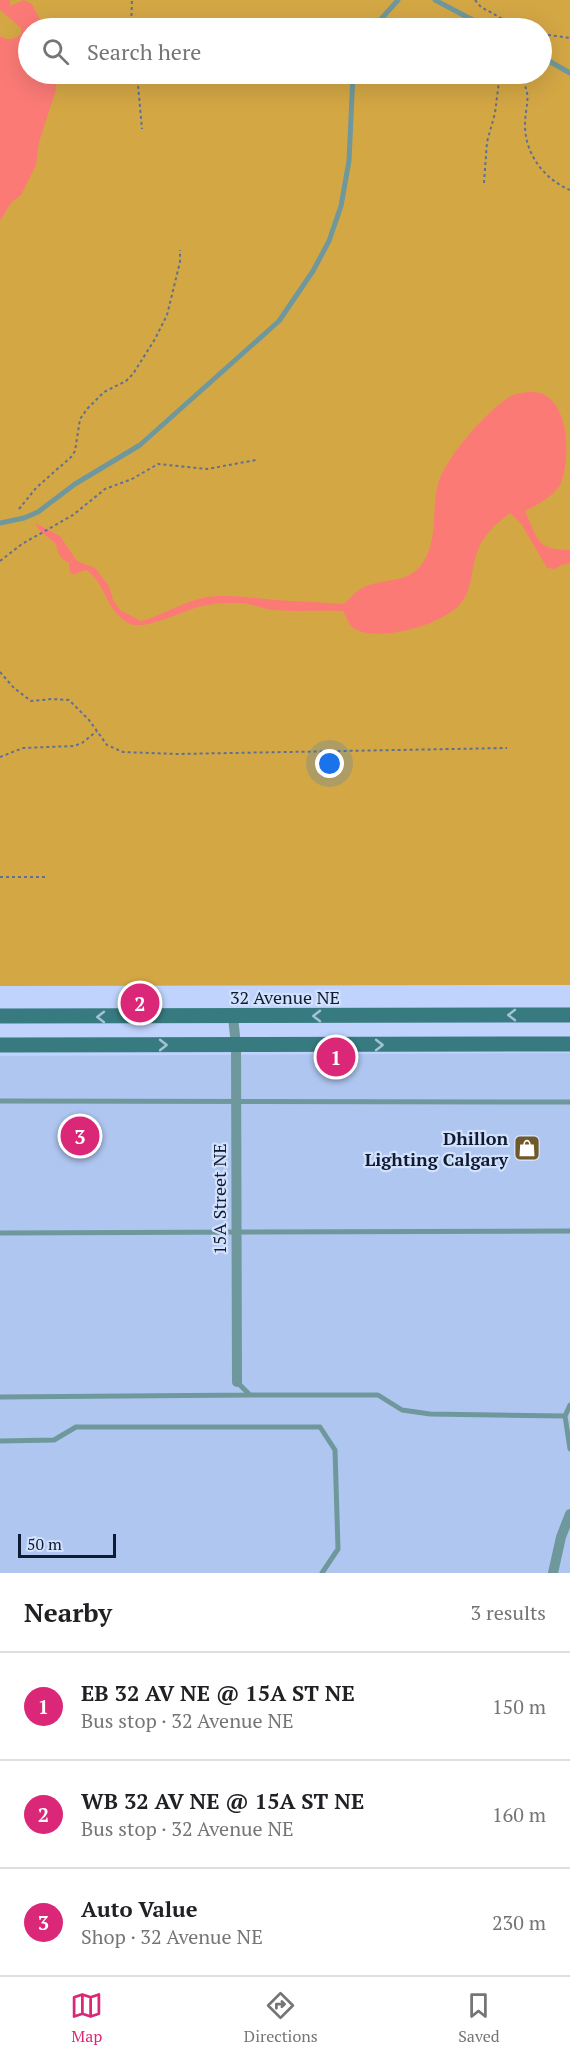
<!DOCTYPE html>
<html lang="en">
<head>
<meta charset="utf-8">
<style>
	body { margin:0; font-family:"PT Serif",serif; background:#f6f6f6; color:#202124 }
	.scale { position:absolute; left:18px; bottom:15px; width:98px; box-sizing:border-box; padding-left:6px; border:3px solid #0f1b33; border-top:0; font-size:16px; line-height:21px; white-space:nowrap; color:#0f1b33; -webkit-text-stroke:4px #d2e1fc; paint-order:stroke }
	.you { position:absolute; left:330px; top:764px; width:21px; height:21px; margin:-15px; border:4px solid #fff; border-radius:50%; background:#1a73e8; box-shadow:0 0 0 9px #1a73e833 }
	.badge { display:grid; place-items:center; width:39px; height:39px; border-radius:50%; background:#db2777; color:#fff; font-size:20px; font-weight:700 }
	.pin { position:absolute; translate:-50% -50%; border:3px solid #fff; box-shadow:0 2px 6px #0006 }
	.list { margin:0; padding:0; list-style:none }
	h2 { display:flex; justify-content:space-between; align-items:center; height:78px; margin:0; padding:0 24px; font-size:26px }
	h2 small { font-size:20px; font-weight:400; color:#757577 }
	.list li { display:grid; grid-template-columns:39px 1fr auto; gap:18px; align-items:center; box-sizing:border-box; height:108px; padding:0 24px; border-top:2px solid #e0e0e0 }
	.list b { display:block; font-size:22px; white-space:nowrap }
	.list p { margin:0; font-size:20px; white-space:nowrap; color:#757577 }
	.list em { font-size:20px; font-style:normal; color:#757577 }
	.icon { flex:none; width:33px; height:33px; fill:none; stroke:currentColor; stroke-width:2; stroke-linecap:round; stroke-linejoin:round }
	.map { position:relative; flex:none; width:570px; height:1573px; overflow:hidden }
	.search { position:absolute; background:#fff; box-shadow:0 6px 24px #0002; left:18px; right:18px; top:18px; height:66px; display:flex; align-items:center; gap:15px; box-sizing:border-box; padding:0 21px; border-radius:33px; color:#757577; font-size:22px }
	.sheet { height:402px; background:#fff }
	nav { display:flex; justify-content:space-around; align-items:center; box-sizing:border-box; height:84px; border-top:2px solid #e0e0e0; background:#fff; font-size:16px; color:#757577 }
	nav a { display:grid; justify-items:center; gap:3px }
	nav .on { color:#db2777 }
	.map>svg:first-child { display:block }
	.built { fill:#afc6f1 }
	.green { fill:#d4a745; fill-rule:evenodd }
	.water { fill:#fb7a76 }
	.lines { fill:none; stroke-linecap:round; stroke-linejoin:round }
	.path { stroke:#607090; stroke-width:2; stroke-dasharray:3 3; stroke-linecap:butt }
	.lane { stroke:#6f989c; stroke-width:5 }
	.street { stroke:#6f989c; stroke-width:10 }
	.secondary { stroke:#377b81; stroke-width:15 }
	.oneway { stroke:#a4c2d7 }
	.labels { text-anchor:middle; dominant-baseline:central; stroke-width:4.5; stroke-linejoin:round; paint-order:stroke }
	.street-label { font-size:18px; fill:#0f1b33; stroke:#d2e1fc }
	.poi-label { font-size:18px; font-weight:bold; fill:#0f1b33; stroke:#d2e1fc; text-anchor:end }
</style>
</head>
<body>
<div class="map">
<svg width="570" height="1573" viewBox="0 0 570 1573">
	<rect width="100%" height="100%" fill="#bfd3fc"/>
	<!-- built -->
	<path class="built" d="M570 1053V1573H0V1056Z"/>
	<!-- green -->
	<path class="green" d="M0 0H570V985L0 986ZM28 28H542V74H28Z"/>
	<!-- water -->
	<path class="water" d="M0 0H10V6L24 0 32 4 44 28H28V74H57L56 90 39 142 36 165 21 195 11 203 0 221V36C7 41 16 40 21 33V28L0 10Z
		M529 392C533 392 539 392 543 394 570 407 570 458 561 483 553 497 539 504 525 511 538 538 535 550 570 550V563L561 565 555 569 547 568 522 525 510 513C493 526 480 538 475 559 471 574 471 591 461 603 445 624 379 643 355 629 348 625 347 617 343 611 320 610 297 612 274 610 265 609 257 606 248 604 234 602 216 603 202 606 183 610 145 632 128 623 106 611 106 583 86 570L75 574 70 573 69 563C60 558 58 554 56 544L39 530 35 523 60 536 77 561 95 568 109 586 113 600 120 610 141 621C164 615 184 601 207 597 230 594 254 598 277 600 299 602 321 602 343 604 351 599 355 591 364 587 383 578 408 584 422 564 439 539 431 511 438 484 445 458 488 409 511 396 516 393 523 393 529 392Z"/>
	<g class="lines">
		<!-- path -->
		<path class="path" d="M475 0 481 7 519 28
			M131 28 132 0
			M542 34 570 38
			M137 74 142 129
			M484 183 487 142 495 113 499 81 507 74 520 77C533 95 525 105 525 125 525 154 544 179 570 190
			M19 509 36 488 71 457 75 451 80 419 87 409 104 392 126 381 133 374 155 339 167 315 180 262V250
			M0 561 22 544 73 515 105 489 132 479 158 464 207 469 256 460
			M0 672 14 688 31 701 52 699 69 700 89 720 107 745 123 752 177 754 507 748
			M0 757 23 748 74 746 82 743 97 731
			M0 877H45"/>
		<!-- lane -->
		<path class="lane" d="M435 0 488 28
			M373 28 398 0
			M542 57 570 73
			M0 523 24 518 38 512 75 484 140 445 279 321 313 271 329 241 341 206 349 161 353 74
			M0 1101 570 1102
			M0 1233 570 1231
			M237 1382 250 1395H378L402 1410 430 1414 565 1416 570 1449
			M0 1397 250 1395
			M565 1416 570 1405
			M0 1441 54 1440 76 1427H320L335 1450 338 1549 322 1573"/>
		<!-- street -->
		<path class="street" d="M233 1017 236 1045 237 1382
			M553 1573 561 1537 570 1514"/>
		<!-- secondary -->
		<path class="secondary" d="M0 1016 570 1015
			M0 1045 570 1044"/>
	</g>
	<!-- one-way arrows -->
	<defs><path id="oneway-chevron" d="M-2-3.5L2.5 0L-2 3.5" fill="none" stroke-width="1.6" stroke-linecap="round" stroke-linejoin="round" transform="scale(1.5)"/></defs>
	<g class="oneway">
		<use href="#oneway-chevron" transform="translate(512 1015) rotate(180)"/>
		<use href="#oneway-chevron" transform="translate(317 1016) rotate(180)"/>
		<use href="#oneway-chevron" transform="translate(101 1017) rotate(-180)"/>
		<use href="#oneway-chevron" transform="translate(163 1045)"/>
		<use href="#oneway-chevron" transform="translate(379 1045)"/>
	</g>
	<!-- icons -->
	<defs>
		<symbol id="shop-square" viewBox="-11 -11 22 22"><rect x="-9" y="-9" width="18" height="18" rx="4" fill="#705929" stroke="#d2e1fc"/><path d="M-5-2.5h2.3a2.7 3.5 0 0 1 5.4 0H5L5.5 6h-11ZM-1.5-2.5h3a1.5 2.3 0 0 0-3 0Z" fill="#fff"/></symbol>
	</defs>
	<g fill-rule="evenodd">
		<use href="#shop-square" x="512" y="1133" width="30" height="30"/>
	</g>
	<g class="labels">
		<!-- street labels -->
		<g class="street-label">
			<text x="285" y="997">32 Avenue NE</text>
			<text transform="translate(219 1199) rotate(-90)">15A Street NE</text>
		</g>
		<!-- poi labels -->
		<g class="poi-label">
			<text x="508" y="1138">Dhillon<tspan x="508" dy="21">Lighting Calgary</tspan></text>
		</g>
	</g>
</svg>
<div class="scale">50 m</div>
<div class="you"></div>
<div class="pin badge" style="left:336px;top:1057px">1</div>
<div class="pin badge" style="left:140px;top:1003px">2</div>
<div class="pin badge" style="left:80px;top:1136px">3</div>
<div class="search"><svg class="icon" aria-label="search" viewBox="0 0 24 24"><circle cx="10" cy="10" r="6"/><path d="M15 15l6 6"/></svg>Search here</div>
</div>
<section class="sheet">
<h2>Nearby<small>3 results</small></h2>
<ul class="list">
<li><span class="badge">1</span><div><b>EB 32 AV NE @ 15A ST NE</b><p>Bus stop · 32 Avenue NE</p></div><em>150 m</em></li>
<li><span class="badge">2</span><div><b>WB 32 AV NE @ 15A ST NE</b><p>Bus stop · 32 Avenue NE</p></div><em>160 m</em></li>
<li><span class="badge">3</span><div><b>Auto Value</b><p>Shop · 32 Avenue NE</p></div><em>230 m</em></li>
</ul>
</section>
<nav>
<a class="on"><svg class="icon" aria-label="map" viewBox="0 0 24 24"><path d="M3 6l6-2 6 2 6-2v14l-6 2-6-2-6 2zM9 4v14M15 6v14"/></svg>Map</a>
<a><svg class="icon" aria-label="directions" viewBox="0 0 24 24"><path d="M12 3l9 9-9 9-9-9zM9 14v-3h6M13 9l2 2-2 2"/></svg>Directions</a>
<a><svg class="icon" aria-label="saved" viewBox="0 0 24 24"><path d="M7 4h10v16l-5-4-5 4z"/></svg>Saved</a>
</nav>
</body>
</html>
